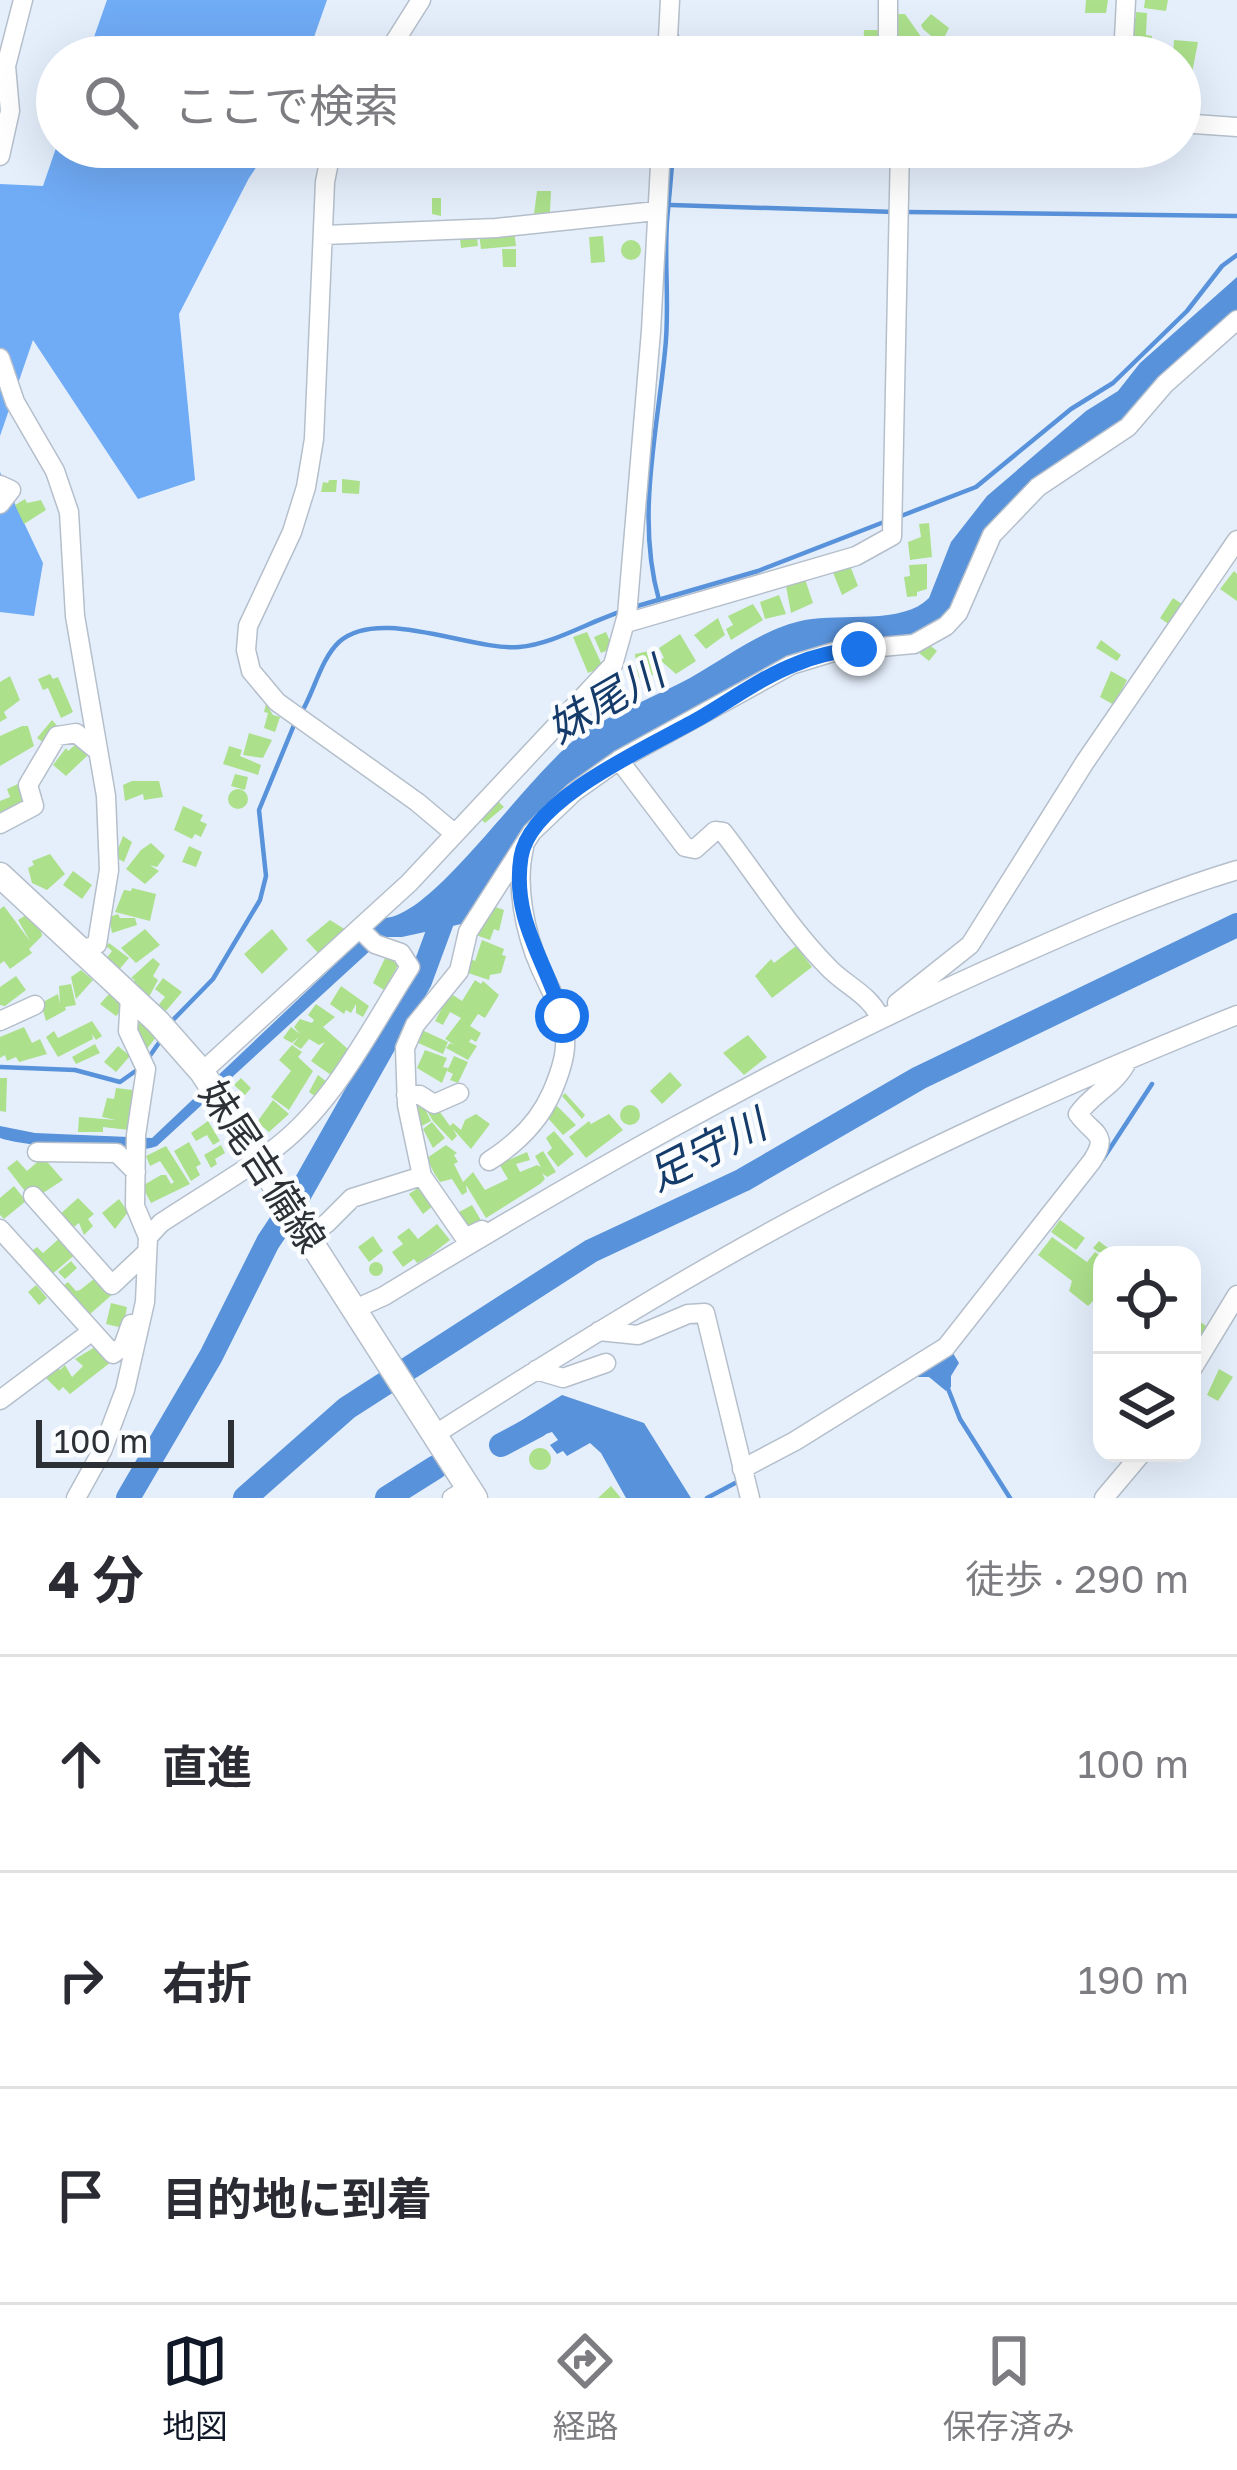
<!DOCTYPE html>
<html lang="ja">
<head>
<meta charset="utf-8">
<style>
	body { margin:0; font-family:"Golos Text","Noto Sans JP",sans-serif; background:#f7f7f7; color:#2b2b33 }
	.controls { position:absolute; right:36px; bottom:36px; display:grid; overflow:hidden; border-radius:24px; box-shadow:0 12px 48px #0002 }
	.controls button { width:108px; height:108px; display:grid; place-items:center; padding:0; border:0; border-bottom:3px solid #e1e1e2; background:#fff; color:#2b2b33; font:60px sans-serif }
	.scale { position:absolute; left:36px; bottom:30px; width:198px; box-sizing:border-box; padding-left:12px; border:6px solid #2d3136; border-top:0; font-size:33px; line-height:42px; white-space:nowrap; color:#2d3136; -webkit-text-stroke:9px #fafcfe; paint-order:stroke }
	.stop { position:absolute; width:36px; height:36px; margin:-27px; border:9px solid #1a73e8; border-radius:50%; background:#fff }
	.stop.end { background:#1a73e8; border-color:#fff; box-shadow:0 3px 12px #0008 }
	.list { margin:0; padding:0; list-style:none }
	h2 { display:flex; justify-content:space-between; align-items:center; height:156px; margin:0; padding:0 48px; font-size:51px }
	h2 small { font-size:39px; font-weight:400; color:#7c7c81 }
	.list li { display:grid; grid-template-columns:78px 1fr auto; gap:36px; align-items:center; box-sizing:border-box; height:216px; padding:0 48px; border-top:3px solid #e1e1e2 }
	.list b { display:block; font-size:45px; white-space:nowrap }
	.list em { font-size:39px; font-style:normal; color:#7c7c81 }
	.icon { flex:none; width:66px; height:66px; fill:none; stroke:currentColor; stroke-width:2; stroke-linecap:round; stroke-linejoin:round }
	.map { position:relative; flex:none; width:1237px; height:1498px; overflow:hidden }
	.search { position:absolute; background:#fff; box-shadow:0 12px 48px #0002; left:36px; right:36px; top:36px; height:132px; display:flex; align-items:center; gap:30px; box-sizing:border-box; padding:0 42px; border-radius:66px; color:#7c7c81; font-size:45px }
	.sheet { height:804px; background:#fff }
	nav { display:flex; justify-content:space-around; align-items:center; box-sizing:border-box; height:168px; border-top:3px solid #e1e1e2; background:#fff; font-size:33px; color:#7c7c81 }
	nav a { display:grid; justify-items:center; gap:6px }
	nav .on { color:#111827 }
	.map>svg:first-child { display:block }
	.forest { fill:#70abf5 }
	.water { fill:#5892da }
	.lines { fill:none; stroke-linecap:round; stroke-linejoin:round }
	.stream { stroke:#5892da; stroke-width:4.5 }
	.river { stroke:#5892da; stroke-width:24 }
	.building { fill:#ace08b }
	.minor-casing { stroke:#b5bfcb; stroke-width:21 }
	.major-casing { stroke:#b5bfcb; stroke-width:27 }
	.minor { stroke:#fff; stroke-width:18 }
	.major { stroke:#fff; stroke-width:24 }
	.route { stroke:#1a73e8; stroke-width:15 }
	.labels { text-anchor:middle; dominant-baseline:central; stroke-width:9; stroke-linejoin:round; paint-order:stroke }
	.street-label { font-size:39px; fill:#2d3136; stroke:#fafcfe }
	.water-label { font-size:42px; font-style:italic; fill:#143b6a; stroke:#fafcfe }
</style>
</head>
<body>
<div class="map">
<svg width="1237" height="1498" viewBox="0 0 1237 1498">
	<rect width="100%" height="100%" fill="#e5effc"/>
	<!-- forest -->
	<path class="forest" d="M107 0H327L307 57H87Z
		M57 145 270 147 249 178 179 314 195 480 138 499 33 340 0 436V184L43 186Z
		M0 472 43 563 34 616 0 612Z"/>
	<!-- water -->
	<path class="water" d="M1237 277V315L1129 421 1022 498 959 604 925 635 841 646 566 793 466 923 402 937H385L157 1146C136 1156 25 1147 0 1138V1126L35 1133 152 1138 384 918C437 917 535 760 591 728 623 709 658 695 690 678 726 658 764 628 805 620 841 613 903 625 929 598L951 542 987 496 1086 411 1118 391 1140 363Z
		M951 1350 959 1363 951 1376V1387L946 1391 929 1377H916L913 1373 944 1360Z
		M562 1395 644 1423 691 1498H626L601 1453 590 1443 567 1456 563 1451 557 1454 550 1445 558 1440 552 1432 515 1444 508 1436 511 1427Z"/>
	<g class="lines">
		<!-- stream -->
		<path class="stream" d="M677 57V36
			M671 205 895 212
			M907 212 1237 216
			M901 516 976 487 1071 409 1113 383 1187 311 1222 266 1237 255
			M659 600C636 519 657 433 665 351 670 308 664 264 667 221 669 197 672 172 673 147
			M634 607 758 571 884 522
			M300 715C314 693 320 660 339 642 379 606 471 651 519 647 554 644 590 621 623 611
			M171 1022 213 979 260 900 266 876 259 810 294 725
			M149 1057 163 1037
			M0 1067 75 1070 120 1082 137 1070
			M1103 1159 1152 1084
			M947 1386 960 1419 1010 1498
			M707 1498 739 1481"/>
		<!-- river -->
		<path class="river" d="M501 1445 537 1426
			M128 1498 211 1356 268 1242 298 1197 420 981 451 897
			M245 1498 347 1408 591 1251 743 1180 919 1078 1237 925
			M387 1498 436 1467"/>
	</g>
	<!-- building -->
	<path class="building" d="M1086 0H1108L1106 13H1085Z
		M1145 0H1168L1166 11 1144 8Z
		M1136 12 1147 13 1146 35 1152 36 1151 57 1128 56 1129 17 1136 18Z
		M896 14H905L922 38H895Z
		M931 14 949 28 943 40 940 38 937 41 923 29 921 25Z
		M864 30H878V52H863Z
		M1174 40 1198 42 1192 73 1180 71V57L1173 56Z
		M537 191H551L550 212 534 214Z
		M432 198H441V216L432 214Z
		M514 230 516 246 481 249 479 234Z
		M603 236 605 262 591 263 589 237Z
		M477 237 478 246 461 248 460 239Z
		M621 250a10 10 0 1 1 20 0a10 10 0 1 1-20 0Z
		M502 249H516V267H503Z
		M342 479 360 481 359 494 342 493Z
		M329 480H337L336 492H321L323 482 328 483Z
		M25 499 27 503 41 500 46 510 24 524 15 505Z
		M929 523 932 557 910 560 908 542 921 537 919 524Z
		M849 563 858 586 842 595 832 570Z
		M927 564V589L917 592V596L907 597 904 577 910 576 909 565Z
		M1234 571 1237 574V601L1220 589Z
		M805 579 813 603 791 613 786 586Z
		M779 595 786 614 765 619 760 602Z
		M1173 598 1185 606 1171 626 1160 618Z
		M753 604 763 620 731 640 726 629 733 625 728 616Z
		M718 618 725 635 706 649 694 635Z
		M587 632 603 667 588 673 573 637Z
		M606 632 613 648 601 653 594 637Z
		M680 634 696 661 676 674 660 660 664 658 659 648Z
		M1101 640 1121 655 1117 661 1096 648Z
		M927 643 937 651 929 661 919 653Z
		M654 650 659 674 638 678 635 654Z
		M1111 671 1127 680 1114 705 1100 697Z
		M50 674 53 679 58 677 73 712 61 718 48 688 43 690 38 679Z
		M10 676 20 700 4 712 7 718 0 722V682Z
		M266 704 273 715 280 717 275 732 264 728 268 713 264 712Z
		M52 720 60 729 47 745 37 738Z
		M22 726H28L34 746 0 766V736Z
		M249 733 272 740 263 758 243 755Z
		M76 744 88 755 66 776 53 765 66 748 68 751Z
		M229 746 242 750 240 756 261 765 258 775 223 764Z
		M235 774 248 777 245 790 231 786Z
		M132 781H159L163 797 144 800 143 794 125 801 123 785Z
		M20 783 29 806 0 820V801L10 797 7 789Z
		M228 799a10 10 0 1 1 20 0a10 10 0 1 1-20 0Z
		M498 801 504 807 485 823 481 819Z
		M183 806 203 815 200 821 207 824 201 837 195 834 192 839 174 830Z
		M123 836 132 842 124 862 115 857Z
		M151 843 165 856 157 867 150 865 159 871 145 884 126 869 141 850Z
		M189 846 202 852 196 867 182 862Z
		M50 854 65 874 47 890 32 883 28 868 34 865 32 861Z
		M73 871 92 885 82 899 63 885Z
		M132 888 156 894 150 921 115 912 124 890 131 891Z
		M487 904 504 910 499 931 494 929 490 940 473 934Z
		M4 906 30 941 18 920 26 915 41 929 42 936 29 949 32 953 10 969 4 961 0 964V909Z
		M118 914 120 918H135L137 925 112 933 109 917Z
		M330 920 346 930 320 955 306 940Z
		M145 929 160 945 136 963 121 948Z
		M272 929 288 949 262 974 244 954Z
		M482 940 504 949 502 955 506 956 501 973 490 975 489 980 462 971 466 957 475 961Z
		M109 943 129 958 118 971 105 960 112 951 106 946Z
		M796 946 812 967 772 998 755 976 771 959 774 963Z
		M387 954 400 962 384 990 373 983Z
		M153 958 160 964 153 976 158 980 149 997 131 984 135 980 131 978Z
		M81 970 93 980 76 999 71 977Z
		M16 976 26 990 5 1006 0 1005V987Z
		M163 978 182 992 165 1012 157 1007 165 997 155 989Z
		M475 980 481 984 483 981 499 995 485 1018 478 1014 470 1026 481 1033 476 1042 471 1039 469 1042 477 1046 468 1060 446 1048 450 1043 455 1045 445 1039 461 1018 450 1012 443 1025 435 1021 450 993 462 1001Z
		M71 984 76 1005 65 1007 66 1010 46 1021 41 1003 58 994 60 1004 59 986Z
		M341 986 369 1006 363 1017 356 1013V1004L351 1013 346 1010 344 1014 330 1004Z
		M109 994 124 1008 116 1016 100 1004Z
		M316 1004 335 1017 323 1027 349 1050 331 1075 311 1061 325 1042 319 1045 309 1039 301 1049 293 1044 299 1037 292 1043 283 1038 291 1027 300 1034 294 1027 300 1019 312 1023 314 1020 308 1015Z
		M137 1014 157 1036 146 1050 133 1030Z
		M92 1021 102 1036 96 1040 92 1034 93 1039 58 1057 46 1037 54 1031 58 1038Z
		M24 1027 32 1043 40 1039 47 1054 19 1062 16 1057 7 1061 5 1055 0 1058V1037Z
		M422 1030 448 1042 443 1054 416 1042Z
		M748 1035 767 1057 744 1075 723 1053Z
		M95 1044 100 1053 76 1064 72 1057Z
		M292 1045 302 1052 298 1057 313 1071 289 1110 271 1097 291 1071 279 1060Z
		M118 1046 130 1056 116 1072 104 1062Z
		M425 1050 447 1058 443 1067 448 1068 442 1083 417 1068Z
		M454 1056 468 1062 458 1083 450 1080 453 1074 447 1071Z
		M670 1072 682 1085 662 1104 650 1091Z
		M318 1075 327 1082 316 1097 309 1092Z
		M0 1078H7L6 1112 0 1111Z
		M241 1078 251 1088 245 1095 234 1085Z
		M116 1088 141 1091 137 1117 129 1116V1130L103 1127V1132H78L79 1117 116 1120 102 1117 107 1098 114 1099Z
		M565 1093 585 1115 582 1119 562 1096Z
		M273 1100 289 1114 269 1132 257 1122Z
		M410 1103H422L431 1121 418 1128Z
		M435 1105 450 1126 453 1123 461 1130 465 1120 476 1114 490 1124 471 1149 453 1129 457 1136 452 1141 433 1121 427 1111Z
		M620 1115a10 10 0 1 1 20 0a10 10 0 1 1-20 0Z
		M557 1106 576 1125 563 1135 546 1116Z
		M609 1114 623 1130 586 1158 569 1137 589 1121 591 1124Z
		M208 1121 220 1141 213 1145 207 1135 196 1141 191 1133Z
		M432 1122 445 1138 433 1148 423 1129Z
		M554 1131 574 1154 558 1167 547 1153 552 1148 546 1138Z
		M189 1142 201 1164 196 1167 200 1175 191 1181 174 1151Z
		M221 1145 225 1153 215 1159 217 1164 211 1168 204 1155Z
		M446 1145 457 1153 454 1155 458 1162 454 1164 463 1182 473 1172 485 1190 508 1179 499 1164 527 1152 530 1160 516 1164 520 1172 537 1165 541 1167 535 1156 543 1151 556 1172 547 1177 542 1173 545 1179 540 1184 486 1218 466 1185 467 1192 462 1195 452 1179 440 1182 434 1173 427 1158Z
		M166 1146 190 1184 151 1203 142 1186 161 1175H166L171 1184 174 1182 160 1161 150 1166 146 1156Z
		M43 1157 63 1180 40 1195H28L7 1168 17 1160 27 1171Z
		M14 1186 26 1201 4 1219 0 1215V1198Z
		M419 1187 433 1206 423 1214 409 1194Z
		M78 1198 94 1214 88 1219 93 1226 84 1235 79 1223 70 1230 58 1216Z
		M119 1199 128 1212 115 1229 102 1213Z
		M472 1205 482 1222 469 1229 459 1212Z
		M1060 1220 1085 1238 1076 1250 1051 1232Z
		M437 1224 450 1240 427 1258 417 1263 414 1259 403 1267 392 1252 403 1244 397 1237 409 1228 418 1239Z
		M62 1236 77 1253 50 1276 29 1253 37 1247 43 1253Z
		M373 1236 383 1251 369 1262 358 1247Z
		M1052 1237 1087 1262 1095 1252 1102 1257V1301L1097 1297 1088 1306 1069 1291 1072 1281 1038 1255Z
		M1099 1241 1104 1245 1118 1255 1098 1252 1093 1248Z
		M71 1261 77 1268 65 1279 58 1272Z
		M369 1269a7 7 0 1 1 14 0a7 7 0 1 1-14 0Z
		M99 1275 114 1293 90 1314 88 1311 84 1315 60 1288 68 1282 76 1291 80 1290Z
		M36 1285 47 1298 39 1305 28 1292Z
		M111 1303 127 1307 123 1328 106 1324Z
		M1192 1316 1206 1326 1195 1346 1192 1344Z
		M95 1347 111 1362 70 1394 63 1387 59 1391 44 1376 55 1364 60 1370 65 1365 72 1377 83 1366 75 1359Z
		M1219 1369 1233 1377 1218 1401 1207 1395Z
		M529 1459a11 11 0 1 1 22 0a11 11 0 1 1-22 0Z
		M611 1486 621 1498H598Z"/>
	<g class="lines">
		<defs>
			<path id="minor" d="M888 0V57
				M385 57 421 0
				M667 57 670 0
				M1123 57 1126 0
				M1180 123 1237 127
				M332 147 325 182 314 439 306 487 292 532 248 626 246 650 251 671 277 702 417 802 454 833
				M0 156 10 111 6 66 23 0
				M324 235 496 228 656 211
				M0 358 15 402 55 471 69 512 75 616 106 796 109 870 97 944 78 952
				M0 485 11 490 0 504
				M626 623 856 556 892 536 900 147
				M619 760 685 847 695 849 715 831 723 832C757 876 788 926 827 966 844 985 870 994 880 1018
				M0 824 34 806 28 785 57 736 76 733 98 751
				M897 1003 970 945 1085 762 1237 540
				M0 1021 35 1005
				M202 1072 409 883 613 665 627 615 651 331 661 147
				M406 1095H420L434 1104 459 1093
				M37 1152 117 1153 136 1172
				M489 1161C516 1144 539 1122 552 1092 558 1078 564 1063 565 1047 567 1017 552 994 540 967 525 933 515 885 524 848
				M422 1176 407 1105 405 1048 415 1025 459 971 468 932 532 832 574 792 619 760 791 665 837 651 914 644 946 626 958 613 992 535 1038 487 1128 427 1165 384 1237 320
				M33 1196 112 1285 147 1252
				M0 1229 113 1354 123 1346 131 1324
				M308 1236 327 1223 352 1198 422 1176 465 1238 482 1230
				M148 1237 161 1223C197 1199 235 1177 270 1152 333 1107 369 1030 410 967L401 953 375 944 361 930
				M355 1309 384 1296C579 1177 776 1065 984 971 1067 934 1150 896 1237 870
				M599 1331 638 1335 688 1314 705 1313 750 1498
				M1192 1369 1237 1295
				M536 1370 563 1378 606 1363
				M0 1400 91 1332
				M434 1435C561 1354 687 1275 820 1205 955 1133 1095 1072 1237 1015
				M742 1469 795 1441 946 1347 1092 1161C1110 1133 1093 1135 1078 1114 1093 1093 1117 1084 1128 1060
				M76 1498 102 1451 125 1390 145 1302 148 1237 135 1206 136 1135 146 1069 128 1031 130 997
				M452 1498 469 1488
				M1104 1498 1142 1453"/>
			<path id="major" d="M0 875 158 1022 202 1072 475 1498"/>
		</defs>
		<!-- minor casing -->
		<use href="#minor" class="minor-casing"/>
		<!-- major casing -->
		<use href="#major" class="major-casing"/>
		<!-- minor -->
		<use href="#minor" class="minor"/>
		<!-- major -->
		<use href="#major" class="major"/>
	</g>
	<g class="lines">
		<!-- route -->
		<path class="route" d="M562 1016C547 962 511 920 521 857 530 798 653 745 700 718 731 700 762 677 796 664 817 655 837 651 859 649"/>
	</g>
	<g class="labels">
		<!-- street labels -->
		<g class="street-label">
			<text transform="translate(263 1166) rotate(57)">妹尾吉備線</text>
		</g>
		<!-- water labels -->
		<g class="water-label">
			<text transform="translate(605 699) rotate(-30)">妹尾川</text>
			<text transform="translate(706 1149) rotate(-27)">足守川</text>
		</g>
	</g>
</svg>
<div class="controls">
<button><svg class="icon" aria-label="locate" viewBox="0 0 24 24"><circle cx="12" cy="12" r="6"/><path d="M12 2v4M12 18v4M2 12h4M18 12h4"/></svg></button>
<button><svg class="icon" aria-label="layers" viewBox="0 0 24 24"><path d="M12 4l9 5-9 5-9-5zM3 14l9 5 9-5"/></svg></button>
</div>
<div class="scale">100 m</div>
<div class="stop" style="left:562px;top:1016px"></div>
<div class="stop end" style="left:859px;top:649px"></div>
<div class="search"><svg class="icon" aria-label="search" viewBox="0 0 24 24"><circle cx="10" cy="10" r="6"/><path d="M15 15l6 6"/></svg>ここで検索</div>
</div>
<section class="sheet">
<h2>4 分<small>徒歩 · 290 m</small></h2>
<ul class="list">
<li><svg class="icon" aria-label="ahead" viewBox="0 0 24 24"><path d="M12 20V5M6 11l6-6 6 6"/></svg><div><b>直進</b></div><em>100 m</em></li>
<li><svg class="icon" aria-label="right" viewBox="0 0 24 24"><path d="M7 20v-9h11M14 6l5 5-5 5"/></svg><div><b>右折</b></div><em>190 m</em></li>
<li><svg class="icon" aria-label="arrive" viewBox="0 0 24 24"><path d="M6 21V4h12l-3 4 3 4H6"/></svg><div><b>目的地に到着</b></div></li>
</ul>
</section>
<nav>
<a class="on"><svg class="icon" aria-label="map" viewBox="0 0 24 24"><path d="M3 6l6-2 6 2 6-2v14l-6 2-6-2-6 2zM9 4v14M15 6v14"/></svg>地図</a>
<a><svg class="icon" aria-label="directions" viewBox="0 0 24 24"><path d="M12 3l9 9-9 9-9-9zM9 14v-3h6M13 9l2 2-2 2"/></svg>経路</a>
<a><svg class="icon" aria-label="saved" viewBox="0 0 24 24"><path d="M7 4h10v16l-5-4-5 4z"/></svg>保存済み</a>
</nav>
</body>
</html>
